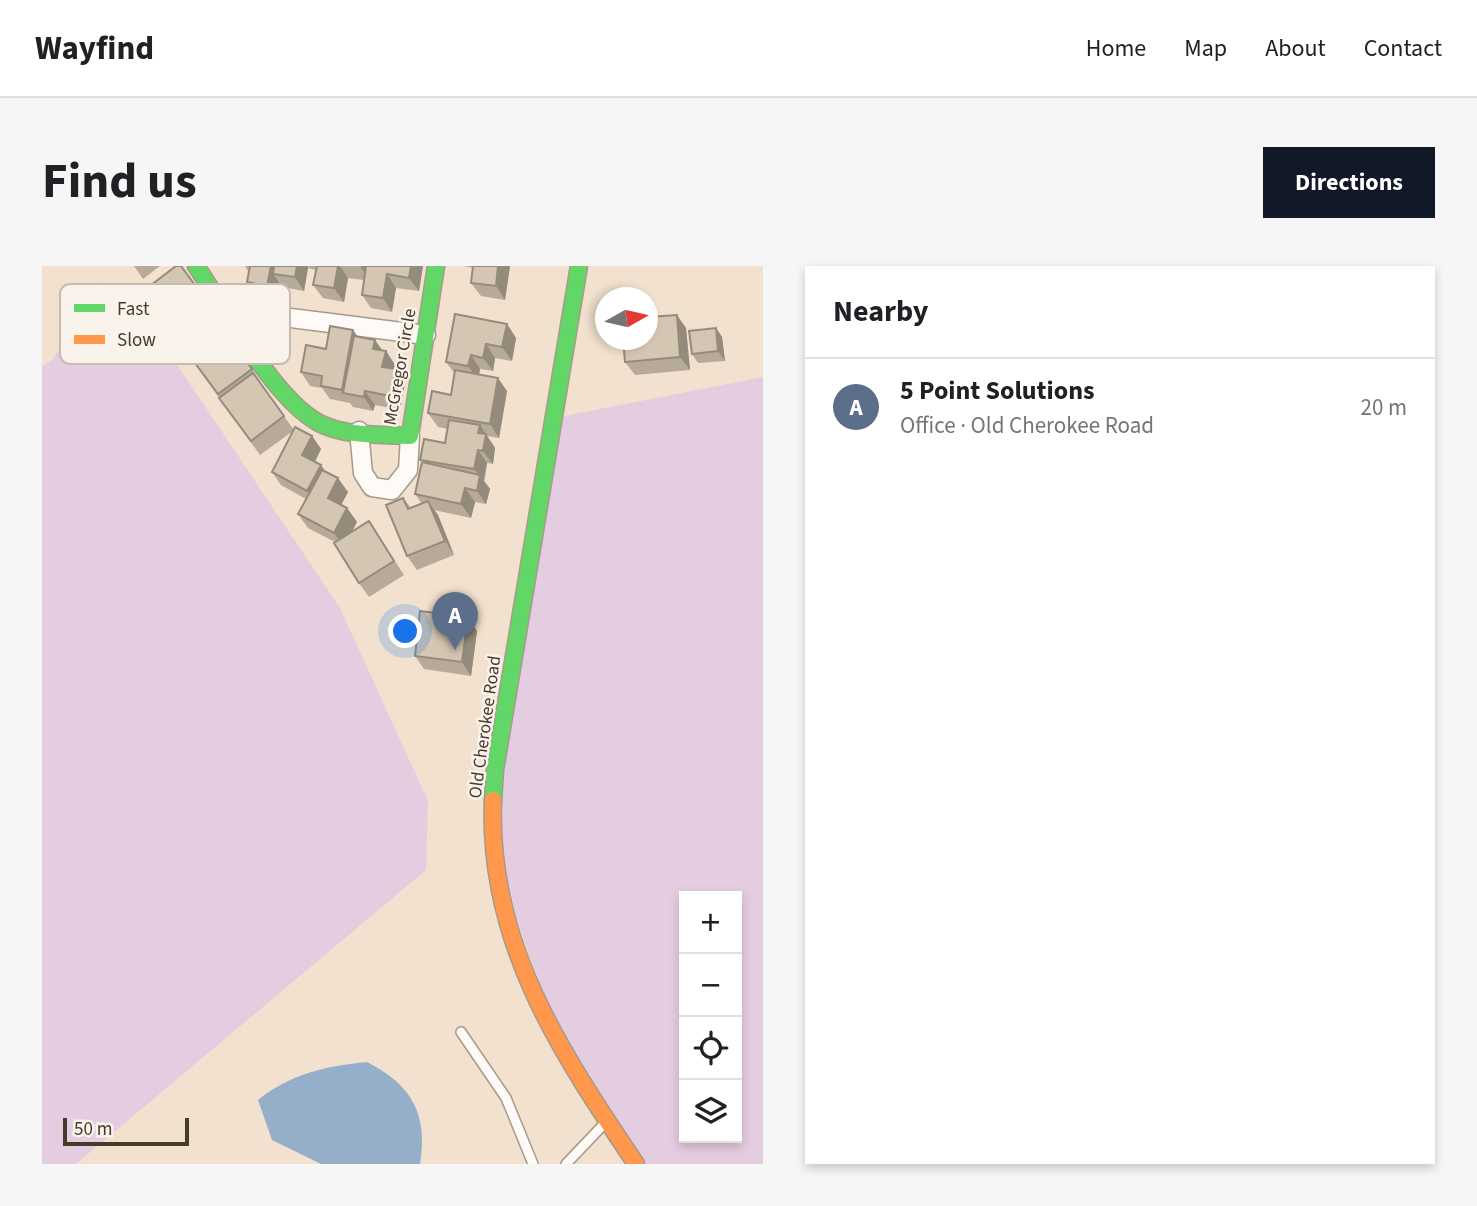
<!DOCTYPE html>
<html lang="en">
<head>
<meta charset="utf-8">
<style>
	body { margin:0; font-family:"Source Sans 3",sans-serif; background:#f6f6f6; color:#202124 }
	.controls { position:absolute; right:21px; bottom:21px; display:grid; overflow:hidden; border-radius:0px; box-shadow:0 4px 10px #0003 }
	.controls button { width:63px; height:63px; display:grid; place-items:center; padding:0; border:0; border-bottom:2px solid #e0e0e0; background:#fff; color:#202124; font:35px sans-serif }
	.compass { position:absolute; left:553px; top:21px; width:63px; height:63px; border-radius:50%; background:#fff; box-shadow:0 4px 10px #0003; rotate:82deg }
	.scale { position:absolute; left:21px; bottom:18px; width:126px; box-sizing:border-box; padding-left:7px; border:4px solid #483a29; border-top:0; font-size:19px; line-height:24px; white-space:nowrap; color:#483a29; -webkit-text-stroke:5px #faf3eb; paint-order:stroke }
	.you { position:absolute; left:364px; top:366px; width:24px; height:24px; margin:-18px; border:5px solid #fff; border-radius:50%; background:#1a73e8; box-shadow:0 0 0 10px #1a73e833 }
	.badge { display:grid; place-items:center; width:46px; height:46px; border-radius:50%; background:#111827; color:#fff; font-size:23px; font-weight:700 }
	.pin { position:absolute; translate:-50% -58px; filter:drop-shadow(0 2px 4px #0008) }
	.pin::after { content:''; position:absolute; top:37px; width:24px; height:21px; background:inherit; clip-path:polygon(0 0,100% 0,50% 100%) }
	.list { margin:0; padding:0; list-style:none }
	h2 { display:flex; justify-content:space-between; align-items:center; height:91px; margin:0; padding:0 28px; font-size:30px }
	h2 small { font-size:23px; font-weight:400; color:#757577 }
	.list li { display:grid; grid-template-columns:46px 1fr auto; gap:21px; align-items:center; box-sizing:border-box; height:98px; padding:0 28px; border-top:2px solid #e0e0e0 }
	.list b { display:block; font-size:26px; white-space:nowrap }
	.list p { margin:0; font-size:23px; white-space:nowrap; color:#757577 }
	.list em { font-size:23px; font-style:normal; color:#757577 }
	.icon { flex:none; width:38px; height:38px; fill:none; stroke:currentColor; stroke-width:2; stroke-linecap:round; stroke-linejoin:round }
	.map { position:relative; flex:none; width:721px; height:898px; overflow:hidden; border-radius:0px }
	header { display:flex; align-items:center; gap:42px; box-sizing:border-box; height:98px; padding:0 35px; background:#fff; border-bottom:2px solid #e0e0e0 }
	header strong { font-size:33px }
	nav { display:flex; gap:38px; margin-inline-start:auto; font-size:24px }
	.intro { display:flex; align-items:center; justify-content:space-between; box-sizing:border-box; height:168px; padding:0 42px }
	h1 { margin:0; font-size:49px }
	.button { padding:18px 32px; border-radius:0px; background:#111827; color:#fff; font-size:24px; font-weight:700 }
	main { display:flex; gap:42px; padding:0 42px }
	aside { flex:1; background:#fff; border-radius:0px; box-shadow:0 4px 10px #0003 }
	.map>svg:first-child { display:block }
	.green { fill:#e5cde1; fill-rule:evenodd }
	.water { fill:#95afca }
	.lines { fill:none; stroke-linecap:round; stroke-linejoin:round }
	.lane-casing { stroke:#a79a89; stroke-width:12 }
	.street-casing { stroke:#a79a89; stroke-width:21 }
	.fast-casing { stroke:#a79a89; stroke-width:19 }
	.slow-casing { stroke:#a79a89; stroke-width:19 }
	.lane { stroke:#fdfaf8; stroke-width:9 }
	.street { stroke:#fdfaf8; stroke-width:18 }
	.fast { stroke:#63d668; stroke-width:16 }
	.slow { stroke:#ff974d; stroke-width:16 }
	.wall { fill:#b7aa9a }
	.shaded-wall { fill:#958b7d }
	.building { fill:#d5c6b3; stroke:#958b7d; stroke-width:2 }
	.labels { text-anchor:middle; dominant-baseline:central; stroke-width:5; stroke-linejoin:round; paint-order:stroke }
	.street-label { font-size:18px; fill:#483a29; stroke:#faf3eb }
	.key { fill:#faf3eb; stroke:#c5bcb1; stroke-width:2 }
	.key-label { font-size:19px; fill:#483a29 }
</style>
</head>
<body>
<header>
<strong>Wayfind</strong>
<nav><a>Home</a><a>Map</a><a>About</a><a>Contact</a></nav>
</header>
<div class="intro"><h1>Find us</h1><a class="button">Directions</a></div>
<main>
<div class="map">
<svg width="721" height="898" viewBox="0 0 721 898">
	<rect width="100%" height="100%" fill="#f1e1ce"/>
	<!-- green -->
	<path class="green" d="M60 16 93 36 298 342 386 535 384 604 34 898H0V101L11 93Z
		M721 111V898H594L519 781 450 581 512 152ZM642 630H695V872H642Z"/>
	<!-- water -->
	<path class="water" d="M325 796C370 819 386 848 378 898H279L230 874 216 834C248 808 284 800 325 796Z"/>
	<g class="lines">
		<defs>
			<path id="lane" d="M419 766 464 832 491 898
				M524 898 564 856"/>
			<path id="street" d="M185 44 384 69
				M317 165 321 207 330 221 350 224 366 204 368 170"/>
			<path id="fast" d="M154 0C184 44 232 133 277 157 304 171 339 168 368 170L394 0
				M451 534 453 504 537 0"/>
			<path id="slow" d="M451 534C445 676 518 785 594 898"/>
		</defs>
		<!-- lane casing -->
		<use href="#lane" class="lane-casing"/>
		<!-- street casing -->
		<use href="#street" class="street-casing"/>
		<!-- fast casing -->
		<use href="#fast" class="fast-casing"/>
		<!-- slow casing -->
		<use href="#slow" class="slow-casing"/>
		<!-- lane -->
		<use href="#lane" class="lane"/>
		<!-- street -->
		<use href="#street" class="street"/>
		<!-- fast -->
		<use href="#fast" class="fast"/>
		<!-- slow -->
		<use href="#slow" class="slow"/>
	</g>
	<!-- wall -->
	<path class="wall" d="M92 0H118L101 13Z
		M139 0 178 55 144 79 104 23Z
		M203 0H381L377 25 354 22 350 46 329 42 320 29 322 14 306 12 302 36 281 32 271 19 274 4 266 2 262 25 240 21 238 18 235 33 215 30 205 16 207 7Z
		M422 0H468L463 34 439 30 429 17 431 2Z
		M465 58 474 72 470 95 453 92 451 105 438 103 437 108 465 125 457 172 445 170 453 182 451 198 445 197 442 215 448 223 444 238 433 236 429 252 392 244 396 249 412 289 375 304 365 290 361 232 369 242 380 238 373 228 380 196 378 194 403 177 406 163 396 161 386 147 409 129 413 108 404 96Z
		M644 62 648 104 593 109 583 96Z
		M674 62 680 71 683 95 656 97 650 88Z
		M311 64 316 71 340 84 344 85 353 99 352 103H354L363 117 358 144 333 139 331 145 311 141 308 137 288 133 280 122 268 120 259 106 284 83Z
		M144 85 210 103 219 117H218L252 164 270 170 279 183 273 196 279 199 283 205 306 226 299 239 305 242 315 256 309 266 336 269 362 309 327 331 317 317 293 276 266 262 256 248 264 233 239 219 230 206 251 165 218 189Z
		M435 365 429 410 382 403 373 390Z"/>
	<!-- shaded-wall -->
	<path class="shaded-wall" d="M229 0H241L231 8 238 18 235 33 225 20Z
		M255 0H265L266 2 262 25 253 11Z
		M296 0H298L306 12 302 36 292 22Z
		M319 0H331L328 15 319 2Z
		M369 0H381L377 25 367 12Z
		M456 0H468L463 34 454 20Z
		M345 8 354 22 350 46 341 32Z
		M635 49 644 62 648 104 638 91Z
		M465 58 474 72 470 95 460 81Z
		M674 62 680 71 683 95 676 85Z
		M311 64 321 78 302 128 300 124Z
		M333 74 343 88 331 83Z
		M444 78 453 92 451 105 441 92Z
		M344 85 353 99 350 114 340 101Z
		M429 89 438 103 436 114 426 100Z
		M354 103 363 117 358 144 348 130Z
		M456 112 465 125 457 172 448 158Z
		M323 125 333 139 331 145 322 131Z
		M438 159 453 182 451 198 441 185 436 167Z
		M270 170 279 183 269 203 260 189Z
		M436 184 445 197 442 215 448 223 444 238 435 225 438 211 432 203Z
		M279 199 288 213 275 238 265 225Z
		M296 212 306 226 296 245 286 232Z
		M423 222 433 236 429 252 419 238Z
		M386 235 396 249 412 289 403 275Z
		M305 242 315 256 302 281 292 267Z
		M426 351 435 365 429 410 420 396Z"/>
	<!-- building -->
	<path class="building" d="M134 0H139L169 41 135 66 104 23Z
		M208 0H229L225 20 205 16Z
		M232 0H255L253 11 231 8Z
		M275 0H296L292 22 271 19Z
		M324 0H369L367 12 345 8 341 32 320 29Z
		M431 0H456L454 20 429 17Z
		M413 48 465 58 460 81 444 78 441 92 429 89 426 100 404 96Z
		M635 49 638 91 583 96 581 74H606V51Z
		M178 60 210 103 176 128 144 85Z
		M288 60 311 64 300 124 279 120 280 110 259 106 264 79 284 83Z
		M674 62 676 85 650 88 647 65Z
		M312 70 333 74 331 83 344 85 340 101 354 103 348 130 323 125 322 131 301 127Z
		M413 104 456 112 448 158 386 147 390 125 409 129Z
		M211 107 242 150 209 175 177 132Z
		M407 154 438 159 436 167 444 168 441 185 436 184 432 203 378 194 382 173 403 177Z
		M253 161 270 170 260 189 279 199 265 225 230 206Z
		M380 196 438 209 435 225 423 222 419 238 373 228Z
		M280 204 296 212 286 232 305 242 292 267 256 248Z
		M361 232 366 243 386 235 403 275 365 290 344 239Z
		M327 255 352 295 317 317 292 277Z
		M378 345 426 351 420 396 373 390Z"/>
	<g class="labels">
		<!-- street labels -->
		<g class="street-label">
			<text transform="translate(358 101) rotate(-80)">McGregor Circle</text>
			<text transform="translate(443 461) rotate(-82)">Old Cherokee Road</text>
		</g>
	</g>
	<!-- legend -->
	<rect x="18" y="18" width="230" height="80" rx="10" class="key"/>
	<rect x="32" y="38" width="31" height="8" fill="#63d668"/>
	<rect x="32" y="69" width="31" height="9" fill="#ff974d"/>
	<g class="key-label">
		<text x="75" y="49">Fast</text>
		<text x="75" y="80">Slow</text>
	</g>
</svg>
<div class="controls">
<button>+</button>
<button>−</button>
<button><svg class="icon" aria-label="locate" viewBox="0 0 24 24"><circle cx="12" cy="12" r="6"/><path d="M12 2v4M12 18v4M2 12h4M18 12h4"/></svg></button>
<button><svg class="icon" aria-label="layers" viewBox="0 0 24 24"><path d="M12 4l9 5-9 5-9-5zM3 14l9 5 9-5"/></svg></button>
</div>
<svg class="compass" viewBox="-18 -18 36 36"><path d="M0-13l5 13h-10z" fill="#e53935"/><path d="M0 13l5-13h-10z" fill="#757577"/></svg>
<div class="scale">50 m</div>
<div class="you"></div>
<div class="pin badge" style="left:413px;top:384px;background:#5c6f8a">A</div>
</div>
<aside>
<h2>Nearby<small></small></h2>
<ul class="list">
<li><span class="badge" style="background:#5c6f8a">A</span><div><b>5 Point Solutions</b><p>Office · Old Cherokee Road</p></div><em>20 m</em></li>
</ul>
</aside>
</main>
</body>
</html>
